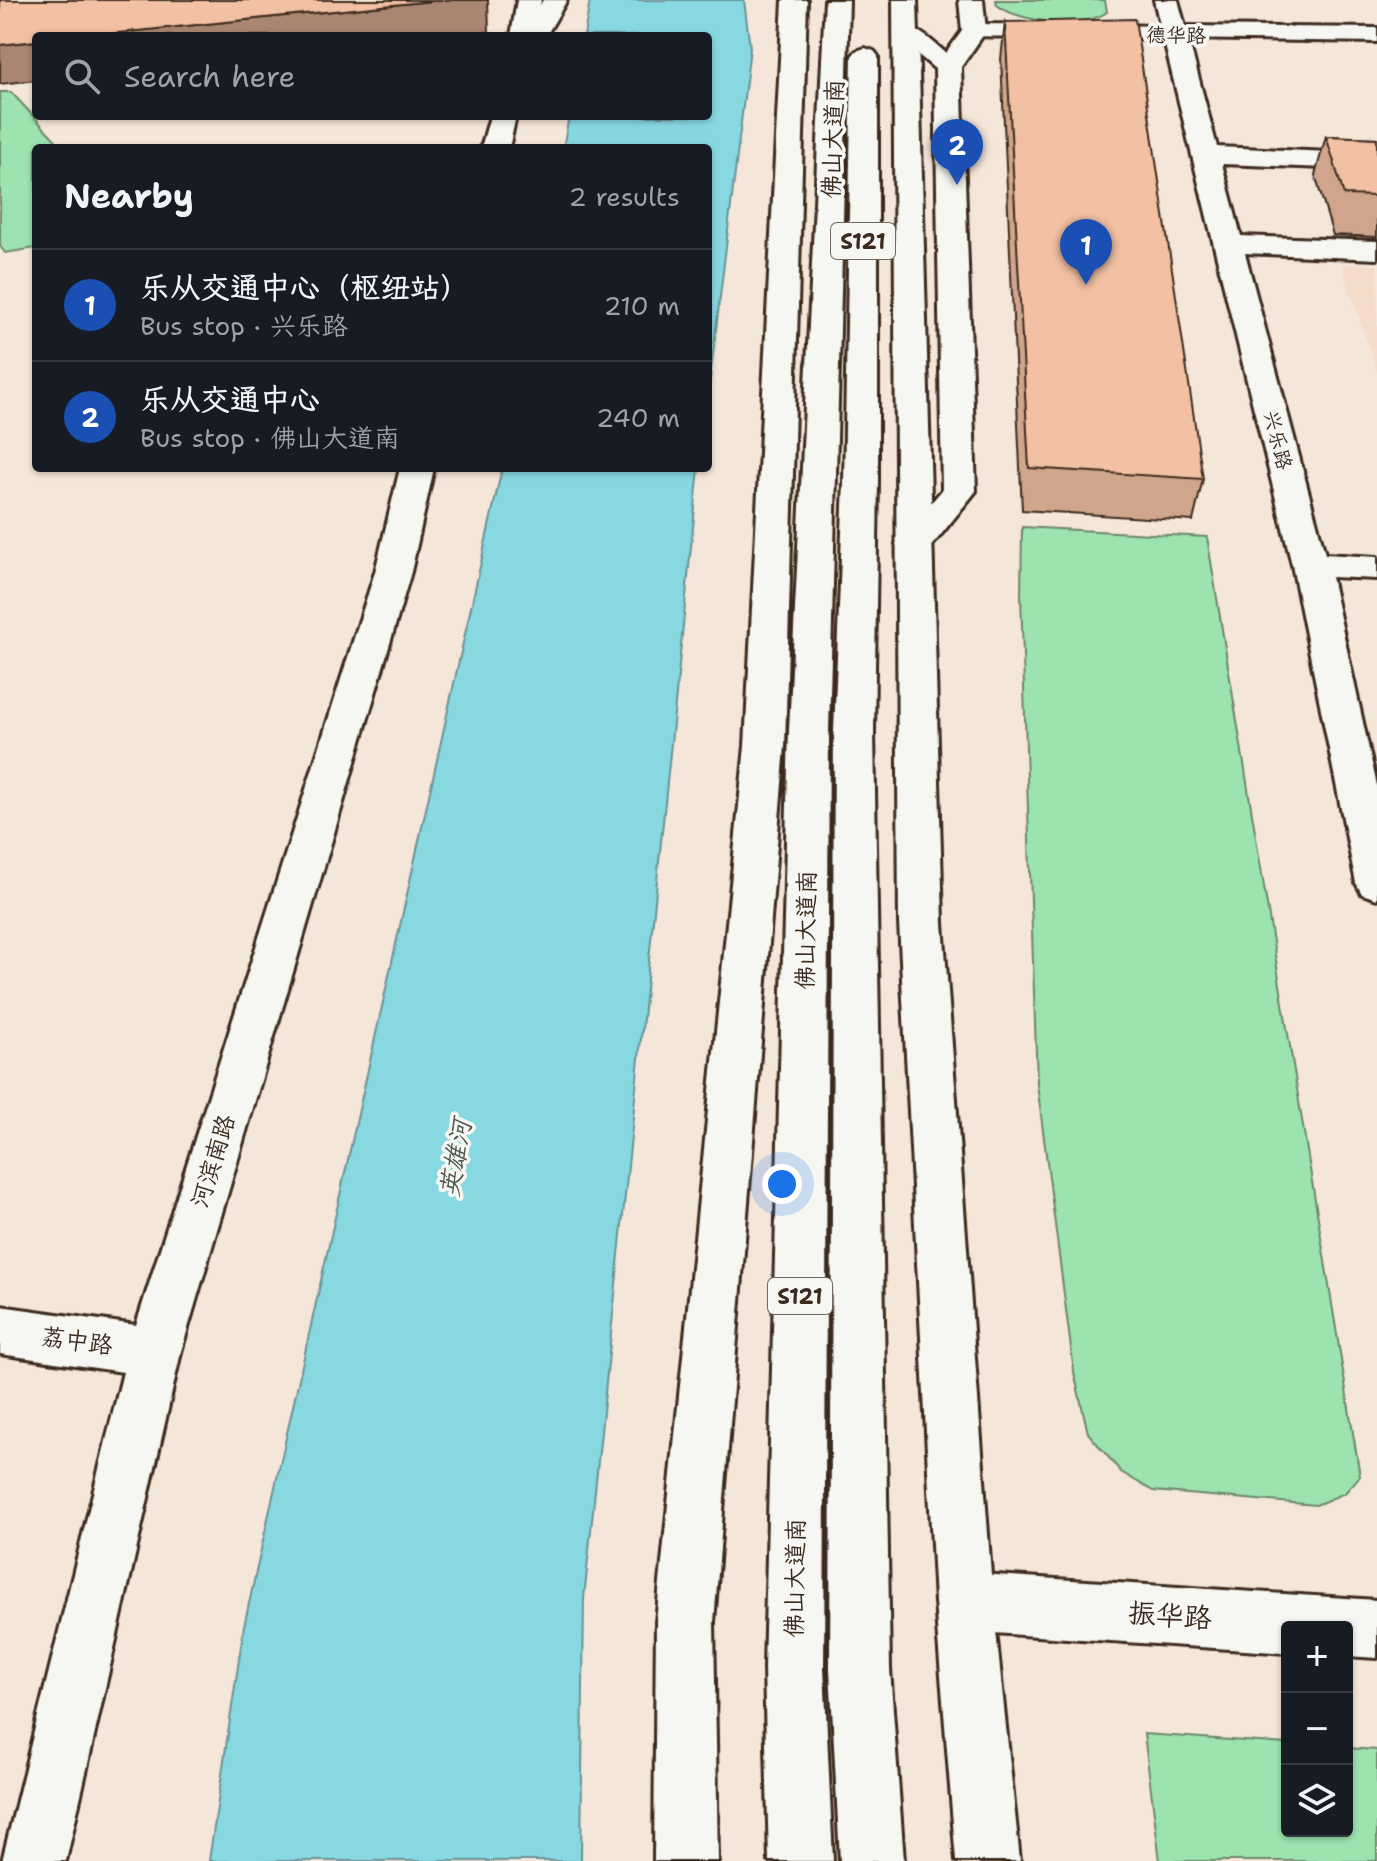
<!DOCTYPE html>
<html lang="en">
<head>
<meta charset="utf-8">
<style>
	body { margin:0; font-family:"Shantell Sans","LXGW WenKai TC",sans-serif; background:#20242c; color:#f1f3f6 }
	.controls { position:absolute; right:24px; bottom:24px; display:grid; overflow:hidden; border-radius:8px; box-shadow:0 2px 6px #0004 }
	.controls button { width:72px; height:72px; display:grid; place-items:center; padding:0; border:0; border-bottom:2px solid #363941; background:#171b24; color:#f1f3f6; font:40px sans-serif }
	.you { position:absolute; left:782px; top:1184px; width:28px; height:28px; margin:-20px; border:6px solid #fff; border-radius:50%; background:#1a73e8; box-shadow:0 0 0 12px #1a73e833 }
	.badge { display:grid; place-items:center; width:52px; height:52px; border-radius:50%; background:#ea580c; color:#fff; font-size:26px; font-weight:700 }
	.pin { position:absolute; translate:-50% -66px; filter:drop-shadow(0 2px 4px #0008) }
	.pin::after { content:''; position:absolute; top:42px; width:28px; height:24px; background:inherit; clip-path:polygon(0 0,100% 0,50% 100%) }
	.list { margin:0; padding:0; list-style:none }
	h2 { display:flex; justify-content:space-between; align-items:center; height:104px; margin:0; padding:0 32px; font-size:34px }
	h2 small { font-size:26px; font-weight:400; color:#9ea1a6 }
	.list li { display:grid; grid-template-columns:52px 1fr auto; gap:24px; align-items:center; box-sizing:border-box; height:112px; padding:0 32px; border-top:2px solid #363941 }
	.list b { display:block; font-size:30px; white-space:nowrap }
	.list p { margin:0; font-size:26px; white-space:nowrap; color:#9ea1a6 }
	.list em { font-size:26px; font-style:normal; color:#9ea1a6 }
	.icon { flex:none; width:44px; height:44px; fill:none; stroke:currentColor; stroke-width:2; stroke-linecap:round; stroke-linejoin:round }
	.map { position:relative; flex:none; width:1377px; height:1861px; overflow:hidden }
	.search { position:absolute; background:#171b24; box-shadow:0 2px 6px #0004; left:32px; top:32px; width:680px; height:88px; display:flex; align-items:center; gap:20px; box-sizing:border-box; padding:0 28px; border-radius:8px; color:#9ea1a6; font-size:30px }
	.panel { position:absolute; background:#171b24; box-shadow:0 2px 6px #0004; left:32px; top:144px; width:680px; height:328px; border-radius:8px }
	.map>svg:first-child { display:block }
	.built { fill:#f4dbca }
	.green { fill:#9ce3b0; stroke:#6c8667; stroke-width:2 }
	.water { fill:#88d8e2; stroke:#699294; stroke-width:2 }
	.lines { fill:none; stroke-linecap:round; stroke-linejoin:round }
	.minor-casing { stroke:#3b2a1e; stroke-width:6 }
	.tertiary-casing { stroke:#3b2a1e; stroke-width:6 }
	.secondary-casing { stroke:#3b2a1e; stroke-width:6 }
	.trunk-casing { stroke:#3b2a1e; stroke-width:6 }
	.minor { fill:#f6f6f2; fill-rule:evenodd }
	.tertiary { fill:#f6f6f2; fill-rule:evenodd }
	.secondary { fill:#f6f6f2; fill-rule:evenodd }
	.trunk { fill:#f6f6f2; fill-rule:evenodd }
	.wall { fill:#d0a58c; stroke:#3b2a1e; stroke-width:2 }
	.shaded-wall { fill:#a98672; stroke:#3b2a1e; stroke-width:2 }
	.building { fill:#f2c0a3; stroke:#3b2a1e; stroke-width:2 }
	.labels { text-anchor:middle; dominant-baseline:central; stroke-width:7; stroke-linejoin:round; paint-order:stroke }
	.far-street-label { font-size:20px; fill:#3b2a1e; stroke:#f6f6f2 }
	.shield { fill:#f6f6f2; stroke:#73675e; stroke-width:2 }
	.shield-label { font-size:22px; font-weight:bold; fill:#3b2a1e }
	.street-label { font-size:24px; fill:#3b2a1e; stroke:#f6f6f2 }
	.water-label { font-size:26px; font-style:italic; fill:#4e564f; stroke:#f6f6f2 }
	.near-street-label { font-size:28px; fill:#3b2a1e; stroke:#f6f6f2 }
</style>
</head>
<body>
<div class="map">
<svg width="1377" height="1861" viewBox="0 0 1377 1861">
	<rect width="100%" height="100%" fill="#f5e6da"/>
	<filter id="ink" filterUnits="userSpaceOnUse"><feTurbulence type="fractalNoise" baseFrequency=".0125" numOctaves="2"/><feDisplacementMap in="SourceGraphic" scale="16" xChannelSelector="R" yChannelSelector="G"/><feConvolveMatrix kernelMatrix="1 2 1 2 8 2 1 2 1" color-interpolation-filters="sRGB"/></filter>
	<g filter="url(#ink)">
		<!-- built -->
		<path class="built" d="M1342 264 1377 265V372Z"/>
		<!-- green -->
		<path class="green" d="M996 0H1105L1107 12C1084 29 1019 23 997 5Z
			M0 92H11L63 148H36V248L5 253 0 246Z
			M1022 527 1207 537 1360 1476 1345 1493 1316 1505 1153 1491 1121 1472 1088 1433 1074 1372 1037 1084 1021 596Z
			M1144 1734 1287 1744V1831H1347V1748L1377 1750V1861H1160Z"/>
		<!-- water -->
		<path class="water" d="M590 0H744L750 48 708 396V148H563L569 116H708V36H584Z
			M502 468H699L584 1599 581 1861H209L244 1626Z"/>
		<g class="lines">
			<defs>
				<path id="minor" d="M517 0H541L535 36H511Z
					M1154 0H1178L1217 147 1377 154V170L1222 164 1241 236 1377 241V259L1245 253 1325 554 1377 557V579L1331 577 1377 786V899L1362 894 1356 883 1292 565Z
					M490 116H516L509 148H481Z
					M400 468H434L411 572 181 1352 66 1861H2L123 1372 0 1354V1306L136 1325 375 572Z"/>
				<path id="tertiary" d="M543 0H567L546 36H522Z
					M974 24 1377 28V42L965 36 962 31 965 26Z
					M964 1573 1377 1600V1658L1347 1656V1627H1287V1653L964 1631 943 1623 935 1602 943 1581Z"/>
				<path id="secondary" d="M959 0H983L986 31 961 67 976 491 927 552 914 555 901 552 896 544 942 490 935 69 894 34 897 29C917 24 931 41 946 53L962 31Z"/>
				<path id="trunk" d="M783 0H807L785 746 714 1622 718 1861H654L656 1622 745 746Z
					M825 0H849L829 730 824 1668 833 1861H769L764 1668 789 730Z
					M893 0H917L943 923 993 1602 1020 1861H956L935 1602 899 923Z
					M865 48 874 51 878 56V482L874 732 890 1669 904 1861H840L830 1669 834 732 844 482 852 56 856 51Z"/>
			</defs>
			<!-- minor casing -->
			<use href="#minor" class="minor-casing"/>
			<!-- tertiary casing -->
			<use href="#tertiary" class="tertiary-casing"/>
			<!-- secondary casing -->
			<use href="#secondary" class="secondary-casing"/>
			<!-- trunk casing -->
			<use href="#trunk" class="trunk-casing"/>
			<!-- minor -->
			<use href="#minor" class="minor"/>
			<!-- tertiary -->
			<use href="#tertiary" class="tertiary"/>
			<!-- secondary -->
			<use href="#secondary" class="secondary"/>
			<!-- trunk -->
			<use href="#trunk" class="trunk"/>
		</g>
		<!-- wall -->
		<path class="wall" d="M1005 22 1203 479 1193 521 1022 510 1001 59Z
			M1326 136 1377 138V237L1333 235 1315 175Z"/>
		<!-- shaded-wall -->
		<path class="shaded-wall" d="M442 0H488L489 32 454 36H88Z
			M36 41V80L0 84V45Z"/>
		<!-- building -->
		<path class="building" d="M0 0H442L88 36H36V41L0 45Z
			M1135 19 1203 479 1029 468 1005 22Z
			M1326 136 1377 138V196L1344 195Z"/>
	</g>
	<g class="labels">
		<!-- far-street labels -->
		<g class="far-street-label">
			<text transform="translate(1176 35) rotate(1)">德华路</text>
			<text transform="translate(1278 440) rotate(76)">兴乐路</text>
		</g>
		<!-- shield labels -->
		<g class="shield">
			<rect x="831" y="223" width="64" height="36" rx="6"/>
			<rect x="768" y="1278" width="64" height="36" rx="6"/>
		</g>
		<g class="shield-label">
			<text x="863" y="241">S121</text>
			<text x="800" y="1296">S121</text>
		</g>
		<!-- street labels -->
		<g class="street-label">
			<text transform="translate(833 139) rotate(-88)">佛山大道南</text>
			<text transform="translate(806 930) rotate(-89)">佛山大道南</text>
			<text transform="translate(213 1161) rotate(-73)">河滨南路</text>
			<text transform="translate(77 1341) rotate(8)">荔中路</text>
			<text transform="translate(795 1578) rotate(-89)">佛山大道南</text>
		</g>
		<!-- water labels -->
		<g class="water-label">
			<text transform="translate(455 1158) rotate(-80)">英雄河</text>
		</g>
		<!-- near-street labels -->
		<g class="near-street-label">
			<text transform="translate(1170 1615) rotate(4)">振华路</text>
		</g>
	</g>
</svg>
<div class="controls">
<button>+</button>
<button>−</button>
<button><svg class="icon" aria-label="layers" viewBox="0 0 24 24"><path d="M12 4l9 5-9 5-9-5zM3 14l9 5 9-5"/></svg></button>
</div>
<div class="you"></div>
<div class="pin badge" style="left:1086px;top:285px;background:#1a4fb4">1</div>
<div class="pin badge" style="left:957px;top:185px;background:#1a4fb4">2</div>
<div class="search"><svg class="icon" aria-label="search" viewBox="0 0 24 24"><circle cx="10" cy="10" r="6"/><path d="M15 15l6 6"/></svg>Search here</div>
<section class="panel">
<h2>Nearby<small>2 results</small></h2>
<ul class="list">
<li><span class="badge" style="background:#1a4fb4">1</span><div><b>乐从交通中心（枢纽站）</b><p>Bus stop · 兴乐路</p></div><em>210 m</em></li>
<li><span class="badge" style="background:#1a4fb4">2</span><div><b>乐从交通中心</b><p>Bus stop · 佛山大道南</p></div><em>240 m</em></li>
</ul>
</section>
</div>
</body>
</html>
